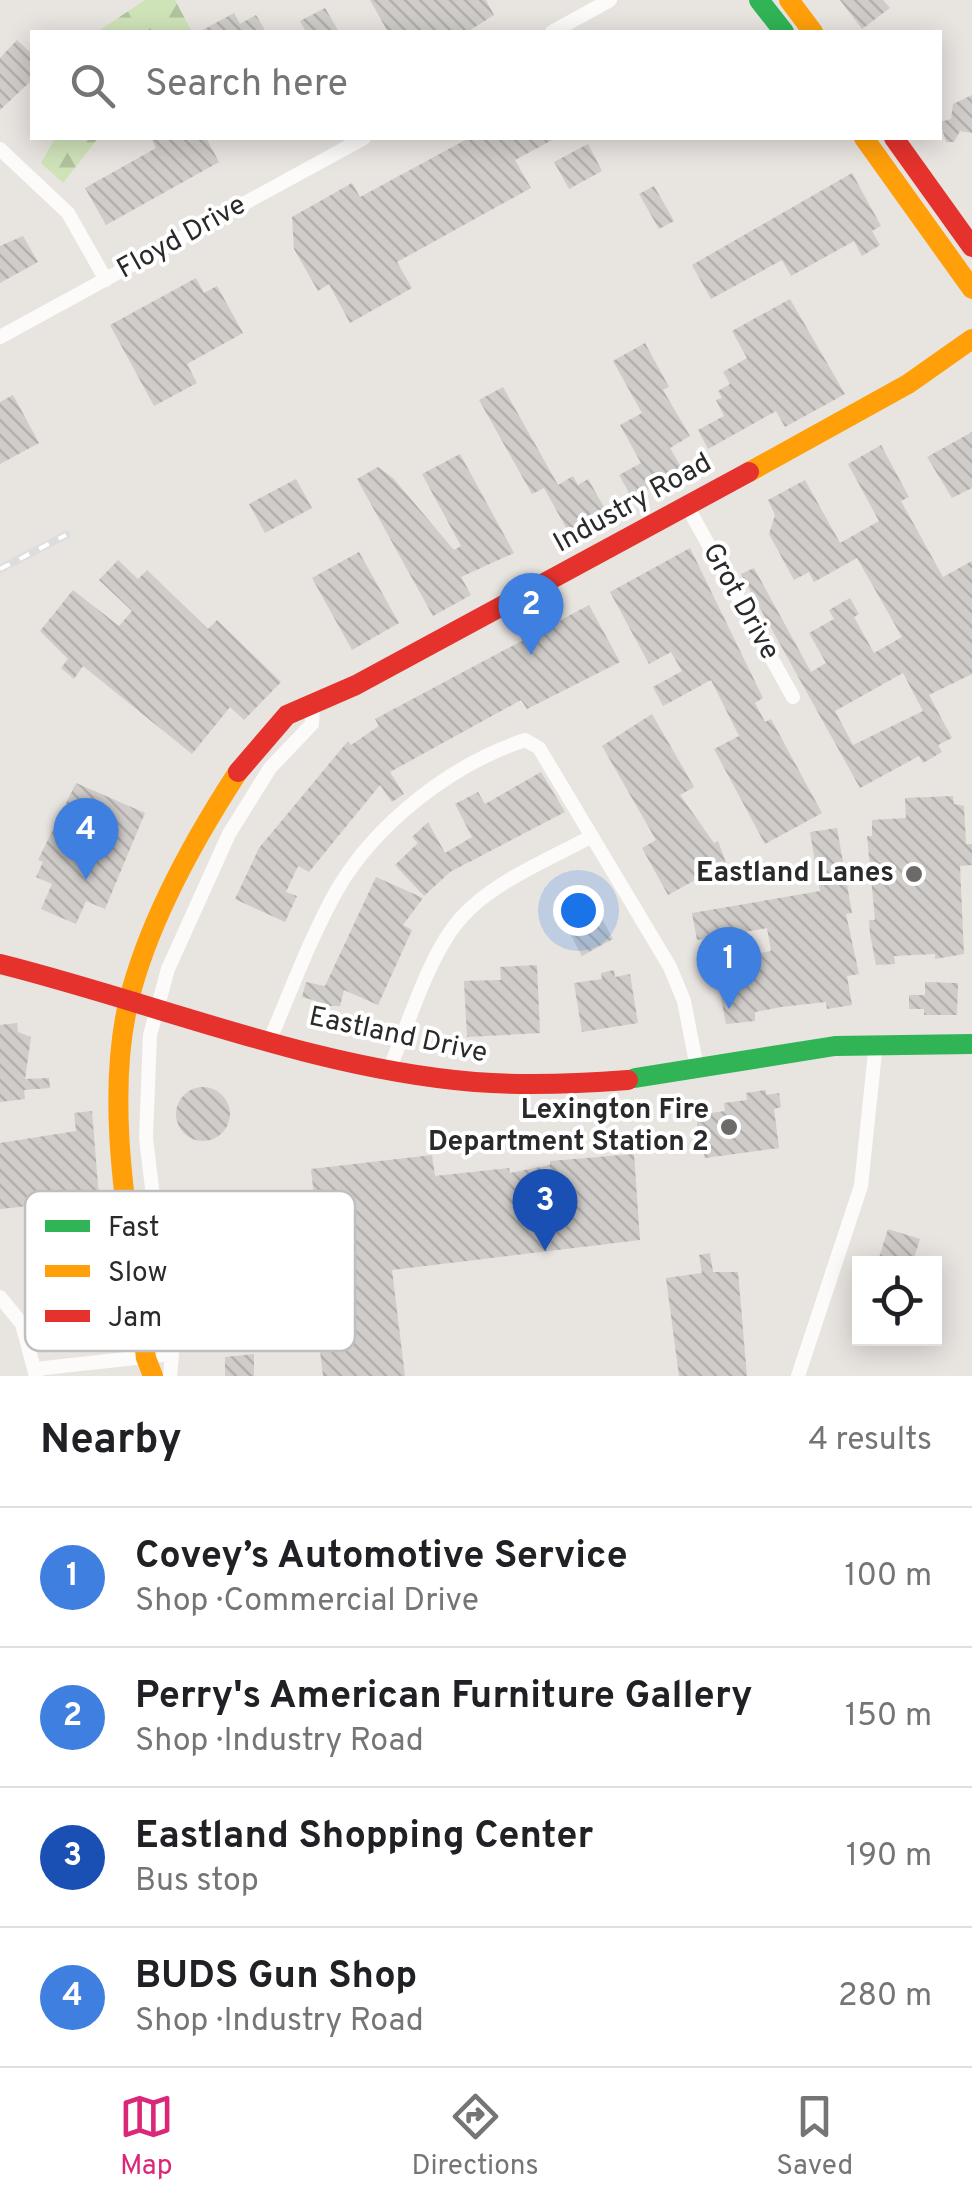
<!DOCTYPE html>
<html lang="en">
<head>
<meta charset="utf-8">
<style>
	body { margin:0; font-family:Overpass,sans-serif; background:#f6f6f6; color:#202124 }
	.controls { position:absolute; right:30px; bottom:30px; display:grid; overflow:hidden; border-radius:0px; box-shadow:0 5px 25px #0003 }
	.controls button { width:90px; height:90px; display:grid; place-items:center; padding:0; border:0; border-bottom:2px solid #e0e0e0; background:#fff; color:#202124; font:50px sans-serif }
	.you { position:absolute; left:578px; top:910px; width:35px; height:35px; margin:-25px; border:8px solid #fff; border-radius:50%; background:#1a73e8; box-shadow:0 0 0 15px #1a73e833 }
	.badge { display:grid; place-items:center; width:65px; height:65px; border-radius:50%; background:#db2777; color:#fff; font-size:32px; font-weight:700 }
	.pin { position:absolute; translate:-50% -82px; filter:drop-shadow(0 2px 5px #0008) }
	.pin::after { content:''; position:absolute; top:52px; width:35px; height:30px; background:inherit; clip-path:polygon(0 0,100% 0,50% 100%) }
	.list { margin:0; padding:0; list-style:none }
	h2 { display:flex; justify-content:space-between; align-items:center; height:130px; margin:0; padding:0 40px; font-size:42px }
	h2 small { font-size:32px; font-weight:400; color:#757577 }
	.list li { display:grid; grid-template-columns:65px 1fr auto; gap:30px; align-items:center; box-sizing:border-box; height:140px; padding:0 40px; border-top:2px solid #e0e0e0 }
	.list b { display:block; font-size:38px; white-space:nowrap }
	.list p { margin:0; font-size:32px; white-space:nowrap; color:#757577 }
	.list em { font-size:32px; font-style:normal; color:#757577 }
	.icon { flex:none; width:55px; height:55px; fill:none; stroke:currentColor; stroke-width:2; stroke-linecap:round; stroke-linejoin:round }
	.map { position:relative; flex:none; width:972px; height:1376px; overflow:hidden }
	.search { position:absolute; background:#fff; box-shadow:0 5px 25px #0003; left:30px; right:30px; top:30px; height:110px; display:flex; align-items:center; gap:25px; box-sizing:border-box; padding:0 35px; border-radius:0px; color:#757577; font-size:38px }
	.sheet { height:690px; background:#fff }
	nav { display:flex; justify-content:space-around; align-items:center; box-sizing:border-box; height:140px; border-top:2px solid #e0e0e0; background:#fff; font-size:28px; color:#757577 }
	nav a { display:grid; justify-items:center; gap:5px }
	nav .on { color:#db2777 }
	.map>svg:first-child { display:block }
	.forest { fill:url(#forest-firs) }
	.building { fill:url(#building-back-hatch); fill-rule:evenodd }
	.lines { fill:none; stroke-linecap:round; stroke-linejoin:round }
	.street { stroke:#fcfbfa; stroke-width:14 }
	.fast { stroke:#30b455; stroke-width:20 }
	.slow { stroke:#ff9f0a; stroke-width:20 }
	.jam { stroke:#e5322d; stroke-width:20 }
	.rail-casing { stroke:#deddde; stroke-width:8 }
	.rail { stroke:#fff; stroke-width:4; stroke-dasharray:11; stroke-linecap:butt }
	.poi-dot { fill:#6c6b6a; stroke:#fff; stroke-width:4 }
	.labels { text-anchor:middle; dominant-baseline:central; stroke-width:8; stroke-linejoin:round; paint-order:stroke }
	.street-label { font-size:28px; fill:#2a2a2a; stroke:#fff }
	.poi-label { font-size:28px; font-weight:bold; fill:#2a2a2a; stroke:#fff; text-anchor:end }
	.key { fill:#fff; stroke:#bfbfbf; stroke-width:2.5 }
	.key-label { font-size:28px; fill:#2a2a2a }
</style>
</head>
<body>
<div class="map">
<svg width="972" height="1376" viewBox="0 0 972 1376">
	<defs>
		<pattern id="forest-firs" width="22" height="20" patternUnits="userSpaceOnUse" patternTransform="scale(2.5)"><rect width="22" height="20" fill="#cfe3b9"/><path d="M5 1l3.5 6h-7zM16 11l3.5 6h-7z" fill="#b2c39f"/></pattern>
		<pattern id="building-back-hatch" width="6" height="6" patternUnits="userSpaceOnUse" patternTransform="scale(2.5)"><rect width="6" height="6" fill="#cfccc9"/><path d="M-1 5l2 2M0 0l6 6M5-1l2 2" fill="none" stroke="#b2afad"/></pattern>
	</defs>
	<rect width="100%" height="100%" fill="#e8e4e0"/>
	<!-- forest -->
	<path class="forest" d="M145 0H175L192 32H97Z
		M55 138H98L63 183 41 163Z"/>
	<!-- building -->
	<path class="building" d="M370 0H486L494 15 467 32H388Z
		M840 0H883L890 8 862 29Z
		M325 8 339 32H306L300 21Z
		M234 13 240 24 256 15 266 32H199Z
		M17 40 32 54 31 81 0 110V58Z
		M972 95V133L960 131 954 142H946L940 122 951 119 953 104Z
		M151 138H206L219 162 106 225 85 188 156 148Z
		M469 138H556L515 160 531 188 397 262 412 288 350 323 329 284 318 291 294 249 292 217 352 183 360 197Z
		M588 144 602 171 569 189 554 162Z
		M852 173 881 226 872 231 880 245 862 256 854 241 791 276 782 260 711 299 692 265Z
		M654 186 674 221 659 229 639 194Z
		M23 236 38 262 0 283V246Z
		M196 278 204 293 217 286 243 333 187 364 197 383 154 406 110 325Z
		M790 299 845 394 785 427 776 411 708 449 698 430 724 416 716 400 722 398 718 391 730 384 723 372 747 358 732 331Z
		M645 343 669 387 663 390 690 436 670 448 681 467 633 500 619 475 641 463 620 425 642 413 613 361Z
		M503 387 558 485 573 476 578 485 588 479 605 509 587 519 593 529 573 540 544 488 532 494 479 400Z
		M13 395 39 443 0 464V402Z
		M972 432V488L952 498 927 457Z
		M881 445 909 497 901 501 943 577 972 561V674L929 695 952 738 938 745 942 752 923 763 919 756 860 788 741 574 754 568 811 672 826 663 809 633 834 619 829 610 850 598 859 614 854 617 874 653 902 637 857 558 814 582 809 572 794 580 769 534 775 515 768 500 805 480 840 543 879 521 848 464ZM903 673 923 711 853 745 835 711Z
		M460 454 514 553 461 577 471 595 433 616 357 479 378 467 393 478 454 550 461 546 422 474Z
		M296 479 312 508 265 533 249 504Z
		M690 548 763 698 755 703 765 722 771 719 822 813 765 844 714 749 739 736 711 680 663 706 653 687 682 671 671 652 649 664 610 592Z
		M359 552 399 623 352 650 312 578Z
		M118 560 138 579 147 570 208 629 217 620 281 682 244 720 230 707 192 754 83 666 74 679 61 668 68 659 40 631 73 590 119 626 132 611 99 580Z
		M589 605 620 662 527 709 521 700 390 772 404 794 392 802 380 785 309 872 298 866 286 892 297 896 285 922 235 899 259 848 348 741 351 745 379 726 375 719Z
		M652 714 694 787 680 795 714 843 718 841 726 863 668 895 642 848 656 840 602 746Z
		M541 772 565 812 450 872 424 896 395 865 418 843 412 837 428 822 445 853 472 837 455 804 478 792 485 804Z
		M76 783 145 813 105 909 86 901 76 924 41 909 52 884 36 877 43 862 38 860Z
		M953 796 954 804 964 806 966 844H972V865L960 866 964 954 935 959V954L894 956 895 964 876 965 870 934 869 920H875L867 836H872V820L906 818 905 798Z
		M837 828 852 913 846 914 859 974 847 976 852 1005 827 1009 826 1002 781 1007 755 1012V1021L726 1024 714 961 731 958 727 935 697 940 692 913 820 891 810 832ZM767 928 771 951 744 956 740 933Z
		M376 877 423 898 403 925 412 930 378 1005 344 990 340 1006H314L316 1001 302 997 306 982 325 986Z
		M587 891 613 939 582 956 556 908Z
		M537 965 540 1033 467 1037 464 981 501 980 500 967Z
		M614 970 615 977 630 974 638 1023 582 1032 574 983 602 979 601 973Z
		M925 982 958 983 957 1015H924V1009H909V995H925Z
		M17 1023 18 1032 31 1037 25 1079 49 1078 50 1088 24 1090 25 1099 0 1102V1025Z
		M176 1114a27 27 0 1 1 54 0a27 27 0 1 1-54 0Z
		M766 1090V1095L779 1093 781 1107 774 1109 779 1148 705 1158 703 1149 697 1150V1115L725 1111 724 1103 747 1100 746 1093Z
		M92 1111 99 1197 76 1200 91 1324 53 1329 45 1295H49L43 1242 38 1243V1205L0 1209V1143L76 1131 74 1113Z
		M634 1154 640 1240 392 1270 405 1376H323L313 1292 256 1298 255 1323 221 1327V1278L256 1274 255 1268 284 1265V1261L305 1259 304 1252 320 1250 311 1169 432 1155 435 1176 509 1168 510 1173 550 1165V1161Z
		M888 1229 920 1239 912 1264H877Z
		M710 1253 713 1272H738L747 1376H679L666 1278 702 1273 699 1255Z
		M254 1354V1376H225V1357Z"/>
	<g class="lines">
		<!-- street -->
		<path class="street" d="M552 32 610 0
			M0 149 68 213 106 280
			M0 337 364 138
			M687 506 793 697
			M271 1037C292 988 311 936 337 890 376 823 452 764 525 740L539 748 670 967 684 1001 697 1068
			M390 1067C409 1023 429 954 460 919 493 881 549 860 592 836
			M0 1297 22 1324 36 1376
			M35 1369 172 1354
			M170 1376 172 1354 146 1138 150 1035 168 969 229 834 270 768 312 724 313 706
			M798 1376 861 1186 876 1043"/>
		<!-- fast -->
		<path class="fast" d="M759 0 784 32
			M635 1078 835 1046 972 1044"/>
		<!-- slow -->
		<path class="slow" d="M789 0 813 32
			M864 138 972 289
			M749 472 908 384 972 339
			M153 1376 146 1358C133 1248 102 1109 129 1000 148 923 195 838 238 772"/>
		<!-- jam -->
		<path class="jam" d="M894 138 972 247
			M238 772 287 715 356 685 749 472
			M0 964C156 1003 314 1069 475 1082 527 1086 576 1084 628 1080"/>
		<defs>
			<path id="rail" d="M0 569 66 535"/>
		</defs>
		<!-- rail casing -->
		<use href="#rail" class="rail-casing"/>
		<!-- rail -->
		<use href="#rail" class="rail"/>
	</g>
	<!-- markers -->
	<g class="poi-dot">
		<circle cx="914" cy="874" r="10"/>
		<circle cx="729" cy="1127" r="10"/>
	</g>
	<g class="labels">
		<!-- street labels -->
		<g class="street-label">
			<text transform="translate(182 238) rotate(-29)">Floyd Drive</text>
			<text transform="translate(633 504) rotate(-29)">Industry Road</text>
			<text transform="translate(740 602) rotate(61)">Grot Drive</text>
			<text transform="translate(398 1036) rotate(12)">Eastland Drive</text>
		</g>
		<!-- poi labels -->
		<g class="poi-label">
			<text x="894" y="874">Eastland Lanes</text>
			<text x="709" y="1111">Lexington Fire<tspan x="709" dy="32">Department Station 2</tspan></text>
		</g>
	</g>
	<!-- legend -->
	<rect x="25" y="1191" width="330" height="160" rx="15" class="key"/>
	<rect x="45" y="1220" width="45" height="12" fill="#30b455"/>
	<rect x="45" y="1265" width="45" height="12" fill="#ff9f0a"/>
	<rect x="45" y="1310" width="45" height="12" fill="#e5322d"/>
	<g class="key-label">
		<text x="108" y="1236">Fast</text>
		<text x="108" y="1281">Slow</text>
		<text x="108" y="1326">Jam</text>
	</g>
</svg>
<div class="controls">
<button><svg class="icon" aria-label="locate" viewBox="0 0 24 24"><circle cx="12" cy="12" r="6"/><path d="M12 2v4M12 18v4M2 12h4M18 12h4"/></svg></button>
</div>
<div class="you"></div>
<div class="pin badge" style="left:729px;top:1009px;background:#3f7fe0">1</div>
<div class="pin badge" style="left:531px;top:655px;background:#3f7fe0">2</div>
<div class="pin badge" style="left:545px;top:1251px;background:#1a4fb4">3</div>
<div class="pin badge" style="left:86px;top:880px;background:#3f7fe0">4</div>
<div class="search"><svg class="icon" aria-label="search" viewBox="0 0 24 24"><circle cx="10" cy="10" r="6"/><path d="M15 15l6 6"/></svg>Search here</div>
</div>
<section class="sheet">
<h2>Nearby<small>4 results</small></h2>
<ul class="list">
<li><span class="badge" style="background:#3f7fe0">1</span><div><b>Covey’s Automotive Service</b><p>Shop · Commercial Drive</p></div><em>100 m</em></li>
<li><span class="badge" style="background:#3f7fe0">2</span><div><b>Perry's American Furniture Gallery</b><p>Shop · Industry Road</p></div><em>150 m</em></li>
<li><span class="badge" style="background:#1a4fb4">3</span><div><b>Eastland Shopping Center</b><p>Bus stop</p></div><em>190 m</em></li>
<li><span class="badge" style="background:#3f7fe0">4</span><div><b>BUDS Gun Shop</b><p>Shop · Industry Road</p></div><em>280 m</em></li>
</ul>
</section>
<nav>
<a class="on"><svg class="icon" aria-label="map" viewBox="0 0 24 24"><path d="M3 6l6-2 6 2 6-2v14l-6 2-6-2-6 2zM9 4v14M15 6v14"/></svg>Map</a>
<a><svg class="icon" aria-label="directions" viewBox="0 0 24 24"><path d="M12 3l9 9-9 9-9-9zM9 14v-3h6M13 9l2 2-2 2"/></svg>Directions</a>
<a><svg class="icon" aria-label="saved" viewBox="0 0 24 24"><path d="M7 4h10v16l-5-4-5 4z"/></svg>Saved</a>
</nav>
</body>
</html>
